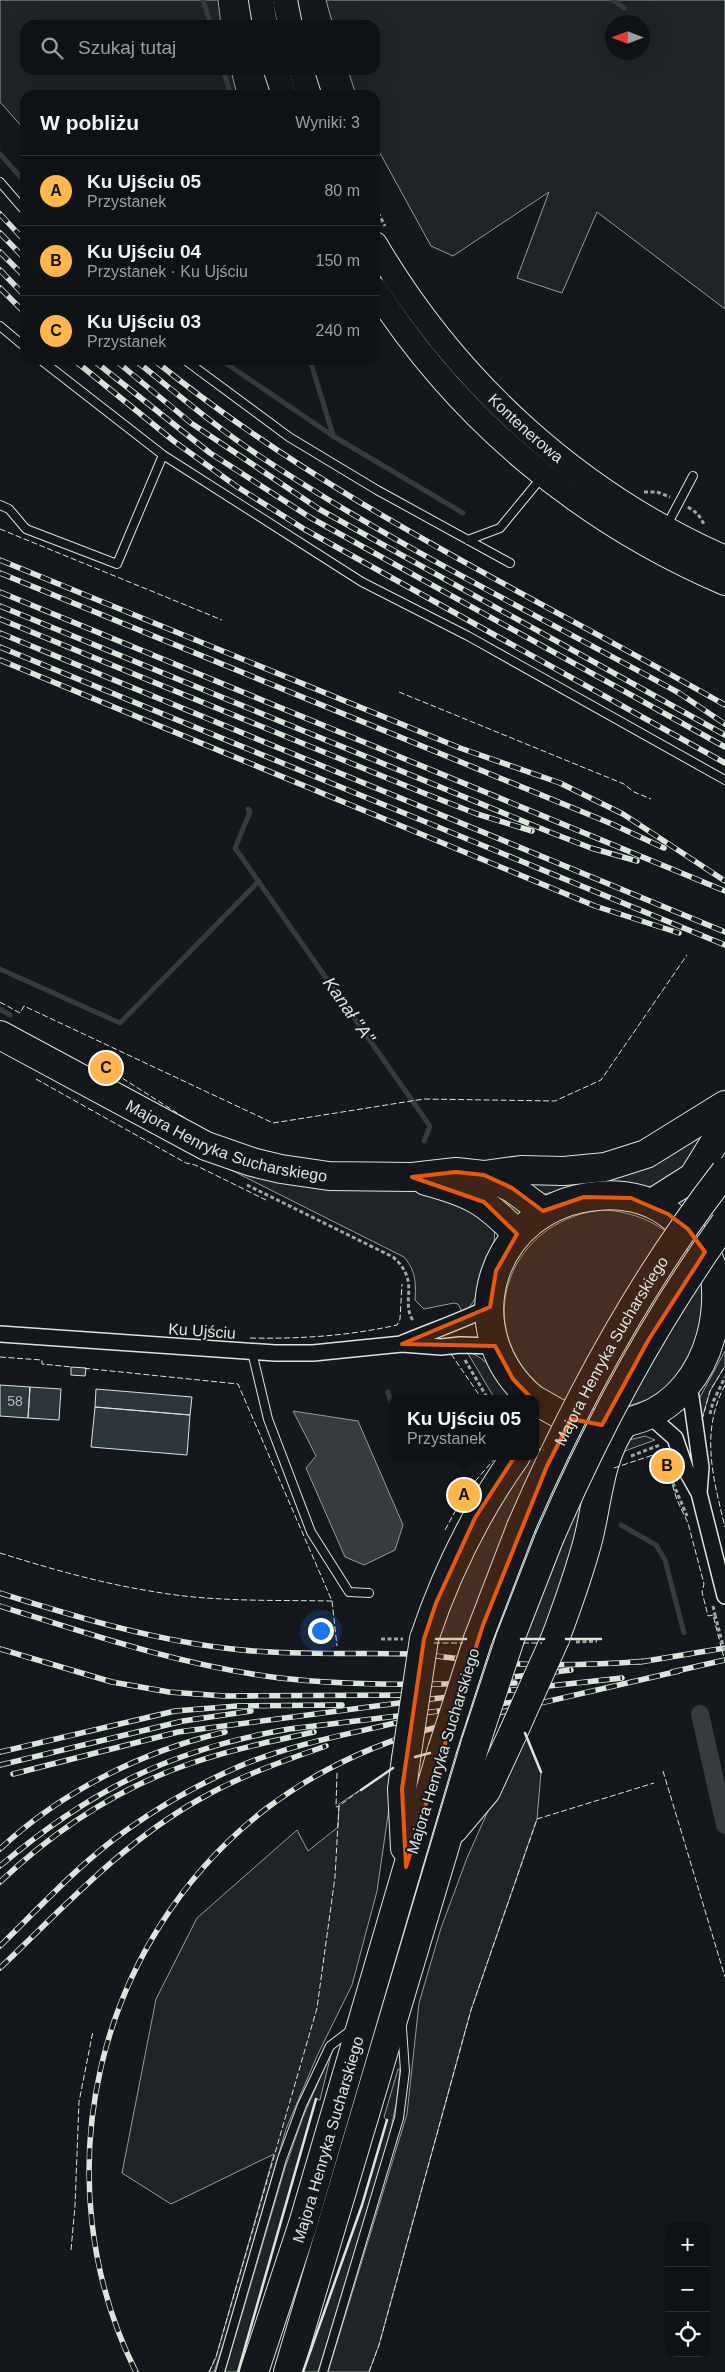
<!DOCTYPE html>
<html lang="pl">
<head>
<meta charset="utf-8">
<style>
	body { margin:0; font-family:Arial,sans-serif; background:#181b1e; color:#f1f3f6 }
	.controls { position:absolute; right:15px; bottom:15px; display:grid; overflow:hidden; border-radius:10px; box-shadow:0 5px 20px #0002 }
	.controls button { width:45px; height:45px; display:grid; place-items:center; padding:0; border:0; border-bottom:1px solid #2f3234; background:#0f1215; color:#f1f3f6; font:25px sans-serif }
	.compass { position:absolute; left:605px; top:15px; width:45px; height:45px; border-radius:50%; background:#0f1215; box-shadow:0 5px 20px #0002; rotate:270deg }
	.you { position:absolute; left:320px; top:1630px; width:18px; height:18px; margin:-12px; border:4px solid #fff; border-radius:50%; background:#1a73e8; box-shadow:0 0 0 8px #1a73e833 }
	.badge { display:grid; place-items:center; width:32px; height:32px; border-radius:50%; background:#ffb74d; color:#111; font-size:16px; font-weight:700 }
	.pin { position:absolute; translate:-50% -50%; border:2px solid #fff; box-shadow:0 1px 5px #0006 }
	.popup { position:absolute; left:389px; top:1395px; width:150px; height:65px; box-sizing:border-box; display:grid; place-content:center; border-radius:10px; background:#0f1215; filter:drop-shadow(0 1px 4px #0005); font-size:16px; white-space:nowrap; color:#9b9ea0 }
	.popup b { font-size:19px; color:#f1f3f6 }
	.popup::after { content:''; position:absolute; left:50%; top:100%; margin-left:-10px; border:10px solid transparent; border-top-color:#0f1215 }
	.list { margin:0; padding:0; list-style:none }
	h2 { display:flex; justify-content:space-between; align-items:center; height:65px; margin:0; padding:0 20px; font-size:21px }
	h2 small { font-size:16px; font-weight:400; color:#9b9ea0 }
	.list li { display:grid; grid-template-columns:32px 1fr auto; gap:15px; align-items:center; box-sizing:border-box; height:70px; padding:0 20px; border-top:1px solid #2f3234 }
	.list b { display:block; font-size:19px; white-space:nowrap }
	.list p { margin:0; font-size:16px; white-space:nowrap; color:#9b9ea0 }
	.list em { font-size:16px; font-style:normal; color:#9b9ea0 }
	.icon { flex:none; width:28px; height:28px; fill:none; stroke:currentColor; stroke-width:2; stroke-linecap:round; stroke-linejoin:round }
	.map { position:relative; flex:none; width:725px; height:2372px; overflow:hidden }
	.search { position:absolute; background:#0f1215; box-shadow:0 5px 20px #0002; left:20px; top:20px; width:360px; height:55px; display:flex; align-items:center; gap:12px; box-sizing:border-box; padding:0 18px; border-radius:15px; color:#9b9ea0; font-size:19px }
	.panel { position:absolute; background:#0f1215; box-shadow:0 5px 20px #0002; left:20px; top:90px; width:360px; height:275px; border-radius:15px }
	.map>svg:first-child { display:block }
	.green { fill:#202428; stroke:#939e99; fill-rule:evenodd }
	.water { fill:#363b3e; stroke:#939e99 }
	.lines { fill:none; stroke-linecap:round; stroke-linejoin:round }
	.stream { stroke:#363b3e; stroke-width:5 }
	.canal { stroke:#363b3e; stroke-width:18 }
	.building { fill:#2c363c; stroke:#d8e6dc }
	.lane-casing { stroke:#d8e6dc; stroke-width:10 }
	.street-casing { stroke:#d8e6dc; stroke-width:18 }
	.primary-casing { stroke:#d8e6dc; stroke-width:26 }
	.highway-casing { stroke:#d8e6dc; stroke-width:30 }
	.path { stroke:#9da8a2; stroke-width:3; stroke-dasharray:4 2.5; stroke-linecap:butt }
	.lane { stroke:#14181c; stroke-width:8 }
	.street { stroke:#14181c; stroke-width:15 }
	.primary { stroke:#14181c; stroke-width:24 }
	.highway { stroke:#14181c; stroke-width:28 }
	.rail-casing { stroke:#d8e6dc; stroke-width:5.5 }
	.rail { stroke:#14181c; stroke-width:4; stroke-dasharray:11; stroke-linecap:butt }
	.highway-bridge-casing { stroke:#d8e6dc; stroke-width:30; stroke-linecap:butt }
	.path-bridge { stroke:#9da8a2; stroke-width:3; stroke-dasharray:4 2.5; stroke-linecap:butt }
	.highway-bridge { stroke:#14181c; stroke-width:28 }
	.fence { stroke:#d8e6dc; stroke-width:1; stroke-dasharray:6 2.5; stroke-linecap:butt }
	.wall { stroke:#d8e6dc; stroke-width:2.5 }
	.marked { fill:#e8590c; fill-opacity:0.2; stroke:#e8590c; stroke-width:4; stroke-linejoin:round }
	.labels { text-anchor:middle; dominant-baseline:central; stroke-width:4; stroke-linejoin:round; paint-order:stroke }
	.number-label { font-size:14px; fill:#adbab4 }
	.street-label { font-size:16px; fill:#d8e6dc; stroke:#14181c }
	.water-label { font-size:18px; font-style:italic; fill:#d8e6dc; stroke:#14181c }
</style>
</head>
<body>
<div class="map">
<svg width="725" height="2372" viewBox="0 0 725 2372">
	<rect width="100%" height="100%" fill="#14181c"/>
	<!-- green -->
	<path class="green" d="M0 0H218L221 25H25V70H231L237 95H25V130L0 102Z
		M326 0H725V309L597 212 562 293 517 278 549 192 453 256 431 246 375 144V95H356L348 70H375V25H333ZM612 22H642V52H612Z
		M716 1118 692 1162 656 1187 593 1183 544 1194H537L515 1181Z
		M207 1158 449 1193 494 1227C498 1247 480 1302 463 1313L458 1304 454 1303 424 1309 415 1300C416 1283 416 1271 404 1257Z
		M603 1210C627 1211 646 1218 666 1231L591 1352 564 1402C551 1394 538 1386 528 1374 473 1308 520 1217 603 1210Z
		M701 1280 705 1316 683 1371 668 1386 650 1399 625 1407Z
		M725 1351V1366L710 1391 701 1422 698 1407 699 1399Z
		M467 1352C490 1357 499 1382 514 1399H495Z
		M645 1436 655 1440 619 1453 625 1441Z
		M535 1449H541L464 1639H435L447 1601 526 1456H535Z
		M565 1456 571 1458 497 1639H491L517 1570Z
		M584 1490 585 1513 544 1639H524Z
		M524 1730 541 1772 537 1819 471 2010 379 2345 369 2372H328L407 2114 419 2003 441 1928 467 1858Z
		M464 1745 356 2111 347 2108 454 1747Z
		M395 1767 377 1891 352 1985 317 2056 286 2129 224 2342 214 2372H209L216 2357 274 2154 171 2204 122 2173 156 1999 197 1918 297 1830 308 1851 338 1827 339 1804Z
		M332 2050 320 2100 316 2099 238 2372H225L285 2168 303 2117Z
		M398 2069H400L397 2100 389 2138 318 2372H303L362 2205 387 2121 384 2117Z"/>
	<!-- water -->
	<path class="water" d="M293 1411 358 1421 403 1525 395 1550 364 1565 345 1557 306 1468 316 1456Z"/>
	<g class="lines">
		<!-- stream -->
		<path class="stream" d="M203 0 211 25
			M613 0 624 8
			M223 70 231 95
			M0 154 25 182
			M221 360 333 436 463 513
			M310 360 333 435
			M248 809 250 812 235 848 430 1126 424 1141
			M0 969 120 1023 259 881
			M0 1009 10 1015
			M388 1392 393 1409
			M621 1525 656 1545 665 1560 684 1633"/>
		<!-- canal -->
		<path class="canal" d="M700 1714 725 1825"/>
	</g>
	<!-- building -->
	<path class="building" d="M71 1367 86 1368 85 1376 71 1375Z
		M0 1385 30 1387 28 1418 0 1416Z
		M30 1387 61 1389 59 1420 28 1418Z
		M96 1389 192 1397 190 1415 95 1407Z
		M95 1407 190 1415 187 1455 91 1447Z"/>
	<g class="lines">
		<defs>
			<path id="lane" d="M0 182 25 211
				M0 326 25 347
				M41 360 163 455 362 582 468 636 725 780
				M185 360 289 437 377 490 510 563
				M0 505 9 509 26 529 117 564 163 455
				M667 525 693 476
				M468 540 500 528 542 477
				M252 1352 268 1419 311 1532 349 1592 369 1593
				M220 2372 282 2159 302 2105 330 2046 351 2030
				M323 2372 399 2118 405 2071 402 2028"/>
			<path id="street" d="M0 1334 275 1353H313L402 1344 441 1347 460 1345 495 1346
				M403 1343C432 1331 461 1321 490 1307
				M690 1390 701 1467 699 1493
				M651 1417 675 1438 686 1470 699 1493 725 1596"/>
			<g id="primary">
				<path d="M261 0 265 25"/>
				<path d="M285 0 290 25"/>
				<path d="M276 70 284 95"/>
				<path d="M301 70 309 95"/>
				<path id="s1" d="M375 244C456 382 578 493 725 558"/>
				<path d="M375 289C459 420 582 522 725 583"/>
			</g>
			<g id="highway">
				<path id="s2" d="M0 1035 206 1146 252 1162 281 1169 329 1176 412 1177 456 1172 484 1175 512 1188 543 1211"/>
				<path d="M484 1175 521 1170 564 1171 605 1167 646 1154 725 1105"/>
				<path d="M426 1181C470 1193 485 1200 517 1234"/>
				<path d="M652 1203 693 1177 725 1125"/>
				<path d="M533 1399C451 1331 491 1205 597 1196 614 1194 636 1196 652 1204 664 1209 676 1219 686 1228 700 1239 710 1258 715 1276 725 1360 670 1438 583 1422 565 1419 551 1409 535 1400"/>
				<path d="M424 1639C446 1573 476 1512 516 1456"/>
				<path d="M478 1639 521 1527"/>
				<path d="M510 1639 549 1539"/>
				<path d="M555 1639C567 1607 579 1574 588 1540 598 1501 599 1457 624 1423"/>
				<path d="M454 1829 486 1791 513 1733"/>
				<path d="M405 1848 402 1789 406 1759"/>
				<path id="s3" d="M254 2372 303 2224 442 1750"/>
				<path d="M288 2372 476 1742"/>
			</g>
		</defs>
		<!-- lane casing -->
		<use href="#lane" class="lane-casing"/>
		<!-- street casing -->
		<use href="#street" class="street-casing"/>
		<!-- primary casing -->
		<use href="#primary" class="primary-casing"/>
		<!-- highway casing -->
		<use href="#highway" class="highway-casing"/>
		<!-- path -->
		<path class="path" d="M375 207 385 226
			M644 492H657L670 497
			M688 507 698 514 704 524
			M247 1185 393 1257C422 1282 399 1302 414 1322
			M465 1360 488 1399
			M710 1414 713 1402 725 1377
			M631 1456 660 1445
			M673 1483 687 1516
			M713 1606 715 1615
			M381 1639H403
			M576 1642 597 1641"/>
		<!-- lane -->
		<use href="#lane" class="lane"/>
		<!-- street -->
		<use href="#street" class="street"/>
		<!-- primary -->
		<use href="#primary" class="primary"/>
		<!-- highway -->
		<use href="#highway" class="highway"/>
		<defs>
			<path id="rail" d="M0 214 25 241
				M0 233 25 259
				M0 252 25 277
				M0 270 25 296
				M0 288 25 313
				M74 360 175 442 236 486 304 529 725 763
				M93 360 210 453 311 518 725 747
				M115 360 191 423 319 509 725 735
				M135 360C176 393 217 428 261 457 394 545 539 616 679 693L725 724
				M154 360C327 501 532 595 725 705
				M0 560 460 748 560 783 623 814 725 881
				M0 573 612 824 664 848
				M0 592 725 891
				M0 606 552 833 591 848 637 861
				M0 619 421 792 477 814 532 831
				M0 633 725 932
				M0 647 725 945
				M0 660 595 906 679 933
				M0 1593C80 1618 159 1642 242 1650 300 1656 358 1652 416 1654 443 1656 471 1661 498 1663 547 1666 597 1665 646 1661
				M0 1606C92 1635 183 1666 280 1678 358 1687 437 1684 515 1683
				M0 1649 112 1682 169 1692 224 1696 418 1695
				M640 1662 725 1648
				M672 1672 725 1660
				M504 1678 571 1670
				M0 1752 175 1711 237 1706 342 1705
				M0 1765 183 1721 251 1711
				M13 1774 178 1732 422 1700 622 1678
				M0 1849C62 1791 143 1751 225 1732
				M0 1866C90 1790 172 1749 289 1729L523 1701
				M0 1882C54 1831 118 1788 189 1764 230 1750 272 1741 314 1732
				M0 1946C41 1906 81 1862 128 1829 163 1804 201 1783 240 1766 292 1744 349 1734 404 1721
				M0 1968C63 1908 123 1842 200 1799 240 1776 283 1761 326 1746
				M136 2372C40 2179 95 1940 267 1808 319 1769 378 1742 441 1726L679 1671"/>
		</defs>
		<!-- rail casing -->
		<use href="#rail" class="rail-casing"/>
		<!-- rail -->
		<use href="#rail" class="rail"/>
		<defs>
			<g id="highway-bridge">
				<path id="s4" d="M521 1527C575 1402 641 1280 725 1172"/>
				<path d="M549 1539C597 1428 654 1321 725 1223"/>
				<path d="M513 1733 555 1639"/>
				<path d="M476 1742 510 1639"/>
				<path d="M442 1750 478 1639"/>
				<path d="M406 1759 424 1639"/>
			</g>
		</defs>
		<!-- highway-bridge casing -->
		<use href="#highway-bridge" class="highway-bridge-casing"/>
		<!-- path-bridge -->
		<path class="path-bridge" d="M715 1615 725 1653"/>
		<!-- highway-bridge -->
		<use href="#highway-bridge" class="highway-bridge"/>
		<!-- fence -->
		<path class="fence" d="M0 529 222 620
			M399 692 624 784 634 792 651 799
			M0 1002 20 1013 24 1006 273 1123 424 1099 555 1101 601 1080 687 955
			M91 1060 95 1062
			M108 1069 188 1120
			M36 1079 186 1163 195 1165 266 1200
			M250 1338C300 1339 348 1336 397 1325L400 1319 402 1284
			M451 1354 482 1399
			M0 1357 42 1360V1364L72 1367
			M725 1385C700 1432 713 1478 725 1527
			M702 1420 710 1391 725 1366
			M535 1449 544 1450
			M614 1468 656 1454 665 1458 666 1463
			M670 1477 677 1500 688 1523 704 1584 702 1592 708 1616 713 1615 725 1662
			M464 1494 497 1456
			M445 1530 458 1506
			M0 1553C51 1569 104 1584 156 1592 213 1602 274 1600 332 1601L238 1384 82 1368
			M332 1601 337 1646
			M434 1643H463
			M523 1643H542
			M663 1771 725 1977
			M337 1773 336 1807 339 1806
			M71 2250 75 2206 79 2102 93 2031
			M209 2372 216 2357 317 2008 335 1877 339 1806 359 1791
			M369 2372 379 2345 471 2010 537 1819 654 1783"/>
		<!-- wall -->
		<path class="wall" d="M436 1639H466
			M521 1639H544
			M566 1639H601
			M525 1733 541 1772
			M415 1757 430 1753
			M361 1790 393 1768
			M238 2372 316 2099
			M303 2372 362 2205 387 2120"/>
	</g>
	<!-- marked area -->
	<path class="marked" d="M456 1172 484 1175 512 1188 543 1211 584 1197 631 1198 668 1214 688 1229 705 1252 649 1339 602 1425 571 1419 547 1466 483 1625 406 1867 402 1789 424 1639 436 1603 475 1518 528 1436 533 1400 513 1379 495 1346 402 1344 490 1307 496 1271 517 1234 484 1202 412 1177Z"/>
	<g class="labels">
		<!-- number labels -->
		<g class="number-label">
			<text x="15" y="1401">58</text>
		</g>
		<!-- street labels -->
		<g class="street-label">
			<text stroke="none"><textPath href="#s1" startOffset="239">Kontenerowa</textPath></text>
			<text stroke="none"><textPath href="#s2" startOffset="252">Majora Henryka Sucharskiego</textPath></text>
			<text transform="translate(202 1331) rotate(4)">Ku Ujściu</text>
			<text stroke="none"><textPath href="#s4" startOffset="198">Majora Henryka Sucharskiego</textPath></text>
			<text transform="translate(443 1751) rotate(-73)">Majora Henryka Sucharskiego</text>
			<text stroke="none"><textPath href="#s3" startOffset="244">Majora Henryka Sucharskiego</textPath></text>
		</g>
		<!-- water labels -->
		<g class="water-label">
			<text transform="translate(349 1010) rotate(55)">Kanał "A"</text>
		</g>
	</g>
</svg>
<div class="controls">
<button>+</button>
<button>−</button>
<button><svg class="icon" aria-label="locate" viewBox="0 0 24 24"><circle cx="12" cy="12" r="6"/><path d="M12 2v4M12 18v4M2 12h4M18 12h4"/></svg></button>
</div>
<svg class="compass" viewBox="-18 -18 36 36"><path d="M0-13l5 13h-10z" fill="#e53935"/><path d="M0 13l5-13h-10z" fill="#9b9ea0"/></svg>
<div class="you"></div>
<div class="pin badge" style="left:464px;top:1495px">A</div>
<div class="popup"><b>Ku Ujściu 05</b>Przystanek</div>
<div class="pin badge" style="left:667px;top:1466px">B</div>
<div class="pin badge" style="left:106px;top:1068px">C</div>
<div class="search"><svg class="icon" aria-label="search" viewBox="0 0 24 24"><circle cx="10" cy="10" r="6"/><path d="M15 15l6 6"/></svg>Szukaj tutaj</div>
<section class="panel">
<h2>W pobliżu<small>Wyniki: 3</small></h2>
<ul class="list">
<li><span class="badge">A</span><div><b>Ku Ujściu 05</b><p>Przystanek</p></div><em>80 m</em></li>
<li><span class="badge">B</span><div><b>Ku Ujściu 04</b><p>Przystanek · Ku Ujściu</p></div><em>150 m</em></li>
<li><span class="badge">C</span><div><b>Ku Ujściu 03</b><p>Przystanek</p></div><em>240 m</em></li>
</ul>
</section>
</div>
</body>
</html>
